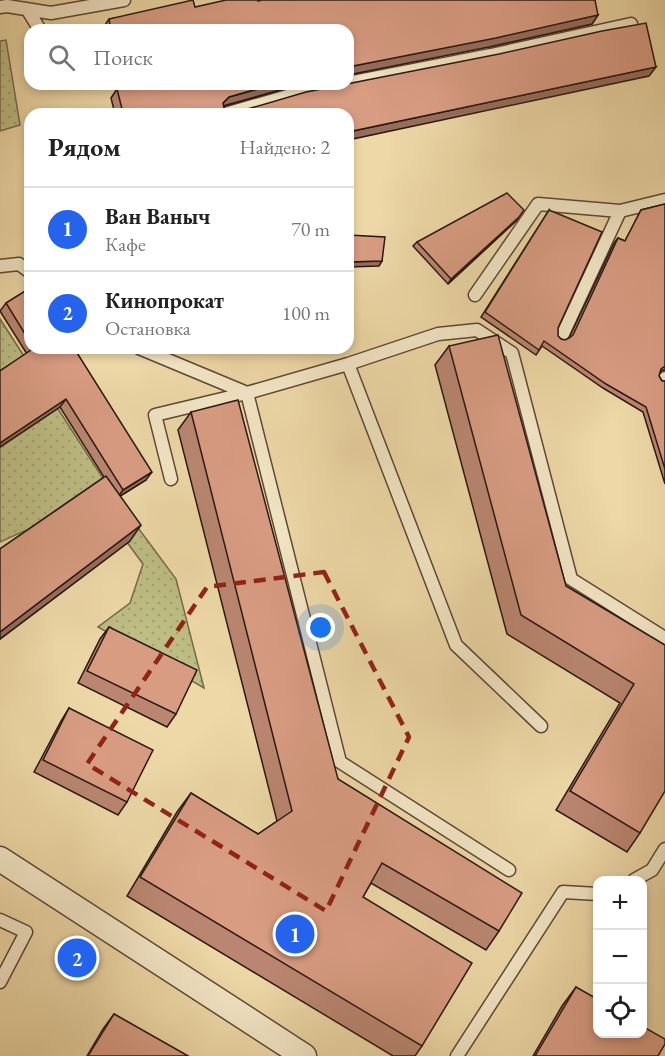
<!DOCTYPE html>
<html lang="ru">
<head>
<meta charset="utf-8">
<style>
	body { margin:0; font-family:"EB Garamond",serif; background:#f6f6f6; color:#222 }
	.controls { position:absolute; right:18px; bottom:18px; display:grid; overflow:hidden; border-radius:12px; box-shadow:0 3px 9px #0003 }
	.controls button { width:54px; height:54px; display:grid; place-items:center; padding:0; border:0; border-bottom:2px solid #e0e0e0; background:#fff; color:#222; font:30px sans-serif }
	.you { position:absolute; left:321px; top:628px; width:21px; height:21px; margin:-15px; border:4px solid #fff; border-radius:50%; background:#1a73e8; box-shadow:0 0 0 9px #1a73e833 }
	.badge { display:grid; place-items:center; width:39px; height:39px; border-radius:50%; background:#2563eb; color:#fff; font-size:20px; font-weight:700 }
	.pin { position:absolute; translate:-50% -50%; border:3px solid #fff; box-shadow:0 2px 6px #0006 }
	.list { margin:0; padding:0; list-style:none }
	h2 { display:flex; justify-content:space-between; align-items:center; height:78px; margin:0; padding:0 24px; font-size:26px }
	h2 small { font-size:20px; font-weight:400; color:#767676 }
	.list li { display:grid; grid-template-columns:39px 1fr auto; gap:18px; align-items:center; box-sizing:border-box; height:84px; padding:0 24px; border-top:2px solid #e0e0e0 }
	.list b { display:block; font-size:22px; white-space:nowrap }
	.list p { margin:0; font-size:20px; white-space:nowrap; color:#767676 }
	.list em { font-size:20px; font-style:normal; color:#767676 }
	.icon { flex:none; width:33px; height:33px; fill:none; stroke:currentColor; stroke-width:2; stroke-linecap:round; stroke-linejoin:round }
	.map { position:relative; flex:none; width:665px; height:1056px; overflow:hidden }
	.search { position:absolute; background:#fff; box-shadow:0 3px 9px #0003; left:24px; top:24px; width:330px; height:66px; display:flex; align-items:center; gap:15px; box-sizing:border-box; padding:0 21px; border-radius:18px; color:#767676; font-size:22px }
	.panel { position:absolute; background:#fff; box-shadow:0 3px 9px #0003; left:24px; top:108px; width:330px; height:246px; border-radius:18px }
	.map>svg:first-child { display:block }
	.grass { fill:url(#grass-dots); stroke:#746a4a; stroke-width:1.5 }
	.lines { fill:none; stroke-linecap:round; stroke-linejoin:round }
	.lane-casing { stroke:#5b4836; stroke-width:15 }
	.street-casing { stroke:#5b4836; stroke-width:27 }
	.lane { stroke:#f4e6c6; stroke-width:12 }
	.street { stroke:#f4e6c6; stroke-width:24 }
	.wall { fill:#ba8671; stroke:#2a1811; stroke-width:1.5 }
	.shaded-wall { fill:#976d5c; stroke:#2a1811; stroke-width:1.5 }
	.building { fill:#d89c83; stroke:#2a1811; stroke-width:1.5 }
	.marked { fill:none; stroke:#8f2418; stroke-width:4.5; stroke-dasharray:12 8; stroke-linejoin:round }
</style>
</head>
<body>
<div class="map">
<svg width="665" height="1056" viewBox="0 0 665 1056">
	<defs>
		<pattern id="grass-dots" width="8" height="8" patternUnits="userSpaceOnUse" patternTransform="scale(1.5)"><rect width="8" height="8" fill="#bebd84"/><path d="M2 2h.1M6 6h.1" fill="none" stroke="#a3a271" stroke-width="1.8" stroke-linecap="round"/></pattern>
	</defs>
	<rect width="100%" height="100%" fill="#eed8a7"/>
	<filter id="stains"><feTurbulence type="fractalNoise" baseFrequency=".00333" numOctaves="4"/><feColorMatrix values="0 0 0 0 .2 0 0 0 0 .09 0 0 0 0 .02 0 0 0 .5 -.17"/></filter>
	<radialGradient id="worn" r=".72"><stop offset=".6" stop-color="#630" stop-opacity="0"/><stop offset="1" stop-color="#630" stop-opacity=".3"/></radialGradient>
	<!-- grass -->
	<path class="grass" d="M6 40 20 125 0 131V41Z
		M0 319 113 494 176 579 204 688 98 627 130 603 143 564 95 499 0 542Z"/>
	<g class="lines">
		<defs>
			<path id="lane" d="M0 7 7 6 51 13 124 0
				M27 9 40 30
				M348 83 491 55 631 24
				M225 114 298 93 343 84
				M0 266 19 264 30 272
				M475 295 538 204 620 211
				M562 336 620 211 665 200
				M139 348 247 393 348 364 438 334 477 330 512 353 571 579 665 638
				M348 364 456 645 541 726
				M664 379 665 378
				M171 479 155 415 247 393 340 762 509 870
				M634 880 652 870 665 849
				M0 920 26 932 0 982
				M457 1056 563 892 598 894"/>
			<path id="street" d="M0 859 304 1056"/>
		</defs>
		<!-- lane casing -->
		<use href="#lane" class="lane-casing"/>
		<!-- street casing -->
		<use href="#street" class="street-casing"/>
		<!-- lane -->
		<use href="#lane" class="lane"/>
		<!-- street -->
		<use href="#street" class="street"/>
	</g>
	<!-- wall -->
	<path class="wall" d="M258 1 598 15 592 24 489 47 348 30H103V28L109 19 195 7Z
		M649 76 348 114H115L111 98 117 89 116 84H301L224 106V108L229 113H234Z
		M665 204V370H663L660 372 659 376 662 381H665V484L643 412 603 388 542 346 536 355 481 317 549 210 558 336 561 339 565 340 569 338 614 243 618 238 625 241 641 210Z
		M516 221 448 284 413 246 417 242Z
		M30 288V348H74L146 480 120 496 130 541 0 639V549L104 477 60 407 0 447V371L27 354 0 311 6 303Z
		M449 346 566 586 665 645 640 833 627 852 556 810 620 703 507 634 435 365Z
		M191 412 338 779 499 931 486 950 371 883 363 897 422 1046 415 1056H393L127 896 177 812 191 793 258 834 277 821 178 430Z
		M109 627 176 714 167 727 78 683 100 639Z
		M69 708 127 802 118 815 34 772 61 721Z
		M576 987 658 1056H533L562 1006Z
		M114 1014 188 1056H87L103 1029Z"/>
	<!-- shaded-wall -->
	<path class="shaded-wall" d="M598 15 592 24 489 47 348 75V67Z
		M656 67 649 76 348 140V132Z
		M275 84H301L223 106V103L229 97Z
		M519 217 516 221 448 284 451 279Z
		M382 261 379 266 348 267V262Z
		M66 399 60 407 0 447V443Z
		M152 472 146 480 117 498 123 490Z
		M141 525 130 541 0 639V632Z"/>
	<!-- building -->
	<path class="building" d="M193 0 195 7 226 0H258V1L262 0H595L598 15 496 38 348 67V30H111L109 19Z
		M646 23 656 67 348 132V114H120L123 113 117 89 124 87V84H275L229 97 223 103 224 108 229 113H234L306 92 499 54 602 31Z
		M507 193 524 210 519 217 451 279 417 242Z
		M665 204V366L661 369 659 376 662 381H665V469L646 407 606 384 544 341 539 350 485 312 549 210 602 232 558 328V336L561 339 565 340 569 338 573 335 618 238 625 241 641 210Z
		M348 235 385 237 382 261 348 262Z
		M30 288V342L6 303Z
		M498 335 566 586 665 645V791L640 833 570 791 634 684 521 615 449 346Z
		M34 348H74L152 472 123 490 66 399 0 443V371Z
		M238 400 338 779 522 893 499 931 382 863 363 897 472 963 422 1046 140 877 191 793 258 834 292 811 191 412Z
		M106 476 141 525 0 632V549Z
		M109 627 197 670 176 714 87 671Z
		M69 708 153 750 127 802 43 760Z
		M576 987 597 999V1034H642V1026L665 1039V1044L658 1056H535Z
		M114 1014 188 1056H88Z"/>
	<!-- marked area -->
	<path class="marked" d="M324 572 409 737 326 911 87 764 207 587Z"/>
	<rect width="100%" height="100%" filter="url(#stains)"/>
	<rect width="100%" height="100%" fill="url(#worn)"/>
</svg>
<div class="controls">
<button>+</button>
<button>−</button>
<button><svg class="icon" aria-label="locate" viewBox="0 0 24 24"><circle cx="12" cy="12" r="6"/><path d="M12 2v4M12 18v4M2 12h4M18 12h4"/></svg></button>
</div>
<div class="you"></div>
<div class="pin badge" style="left:295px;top:934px">1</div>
<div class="pin badge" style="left:77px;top:958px">2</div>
<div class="search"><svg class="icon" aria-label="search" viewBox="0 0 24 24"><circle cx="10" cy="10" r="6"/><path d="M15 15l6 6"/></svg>Поиск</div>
<section class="panel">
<h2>Рядом<small>Найдено: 2</small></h2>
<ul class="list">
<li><span class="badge">1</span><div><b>Ван Ваныч</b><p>Кафе</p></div><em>70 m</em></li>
<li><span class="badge">2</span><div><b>Кинопрокат</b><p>Остановка</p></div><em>100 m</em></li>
</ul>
</section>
</div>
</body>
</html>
